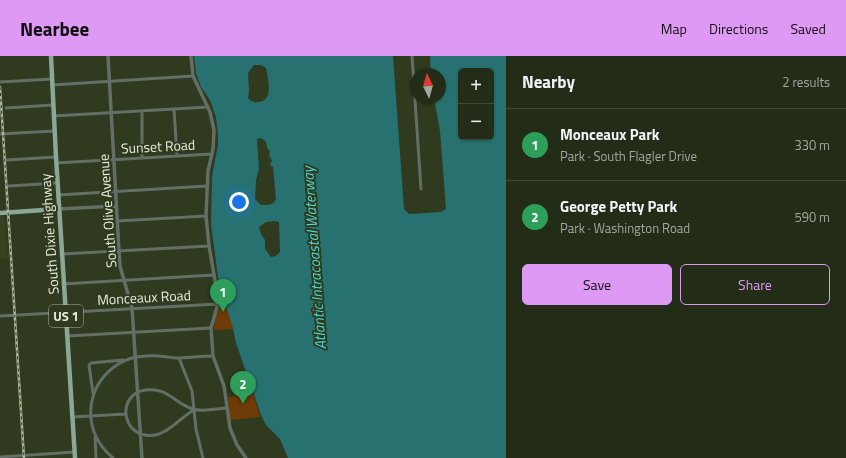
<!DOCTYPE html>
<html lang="en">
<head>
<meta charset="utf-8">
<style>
	body { margin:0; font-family:"Titillium Web",sans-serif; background:#2b3420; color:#f1f3f6 }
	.controls { position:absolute; right:12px; top:12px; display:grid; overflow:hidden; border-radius:6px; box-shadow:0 1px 3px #0004 }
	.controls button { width:36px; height:36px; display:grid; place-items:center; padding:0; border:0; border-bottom:1px solid #404836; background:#232c17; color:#f1f3f6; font:20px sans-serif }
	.compass { position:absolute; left:410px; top:12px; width:36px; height:36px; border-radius:50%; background:#232c17; box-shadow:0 1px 3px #0004; rotate:355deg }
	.you { position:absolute; left:239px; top:146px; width:14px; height:14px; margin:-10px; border:3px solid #fff; border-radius:50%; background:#1a73e8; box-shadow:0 0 0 6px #1a73e833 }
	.badge { display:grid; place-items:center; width:26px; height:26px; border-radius:50%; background:#dd99f3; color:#fff; font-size:13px; font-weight:700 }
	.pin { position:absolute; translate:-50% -33px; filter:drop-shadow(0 1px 2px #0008) }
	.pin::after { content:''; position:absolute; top:21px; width:14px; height:12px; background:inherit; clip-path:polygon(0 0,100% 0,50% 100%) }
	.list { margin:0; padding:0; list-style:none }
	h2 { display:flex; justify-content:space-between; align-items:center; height:52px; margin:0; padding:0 16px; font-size:17px }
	h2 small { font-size:13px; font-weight:400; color:#a3a7a1 }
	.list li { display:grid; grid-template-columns:26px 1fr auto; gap:12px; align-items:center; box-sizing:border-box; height:72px; padding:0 16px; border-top:1px solid #404836 }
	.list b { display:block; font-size:15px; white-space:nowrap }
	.list p { margin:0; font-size:13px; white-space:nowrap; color:#a3a7a1 }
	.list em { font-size:13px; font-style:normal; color:#a3a7a1 }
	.actions { display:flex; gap:8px; padding:12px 16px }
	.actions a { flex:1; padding:9px 0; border:1px solid #dd99f3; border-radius:6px; text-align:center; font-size:14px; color:#dd99f3 }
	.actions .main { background:#dd99f3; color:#111 }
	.map { position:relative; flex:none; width:506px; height:402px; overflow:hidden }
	header { display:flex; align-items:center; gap:24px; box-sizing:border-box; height:56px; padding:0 20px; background:#dd99f3; color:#111 }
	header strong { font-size:19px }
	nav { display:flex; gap:22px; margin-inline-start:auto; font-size:14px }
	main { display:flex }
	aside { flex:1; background:#232c17 }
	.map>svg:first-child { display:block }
	.built { fill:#364220 }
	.green { fill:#6f3c07 }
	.water { fill:#277270; fill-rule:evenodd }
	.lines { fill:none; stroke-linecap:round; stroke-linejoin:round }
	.minor { stroke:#616f67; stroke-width:3 }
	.tertiary { stroke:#616f67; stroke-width:3.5 }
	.primary { stroke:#8ba797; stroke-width:4.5 }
	.rail-casing { stroke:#acb4a1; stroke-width:2.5 }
	.rail { stroke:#2f3a1f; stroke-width:1; stroke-dasharray:3; stroke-linecap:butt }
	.labels { text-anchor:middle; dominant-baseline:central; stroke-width:4; stroke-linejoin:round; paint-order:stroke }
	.shield { fill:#2f3a1f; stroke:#b0b8a5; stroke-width:1 }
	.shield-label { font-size:13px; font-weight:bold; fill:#e7eede }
	.street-label { font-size:14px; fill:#e7eede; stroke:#2f3a1f }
	.water-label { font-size:15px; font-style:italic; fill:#49d9d6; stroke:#2f3a1f }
</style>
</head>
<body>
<header>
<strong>Nearbee</strong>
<nav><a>Map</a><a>Directions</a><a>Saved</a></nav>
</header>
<main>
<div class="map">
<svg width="506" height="402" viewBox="0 0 506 402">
	<rect width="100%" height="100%" fill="#2f3a1f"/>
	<!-- built -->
	<path class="built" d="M0 160H4L8 203H0Z"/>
	<!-- green -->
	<path class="green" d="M221 236 233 271V273L214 274C214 260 223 250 221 236Z
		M253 338 260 361 230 364 228 341Z"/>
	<!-- water -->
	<path class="water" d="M194 0H393L404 153 409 158 441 156 446 153 440 75 434 42H440V18H431L430 0H506V402H288L280 383 266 369 261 359 236 287 233 272 219 228 211 168 212 120 218 89V78L216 61 210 44 201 31 196 17ZM254 9H261L266 12C268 23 274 44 259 46 254 47 251 46 248 42L249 35 248 17ZM461 15H491V81H461ZM260 82C266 84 267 87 267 92L270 95 269 100 272 104 270 109 273 111 276 143C273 150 268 149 261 149L255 143 256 124 259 113 257 83ZM275 165 279 166 280 196 276 200 271 201 265 193V184L261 178 259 171 266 166Z"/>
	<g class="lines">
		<!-- minor -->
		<path class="minor" d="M412 0 421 133
			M0 26 52 23
			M52 29 193 20
			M6 52 53 49
			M174 53 177 100
			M54 60 208 51
			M0 78 54 75
			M142 102V55
			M7 104 56 101
			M56 107 212 98
			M9 130 57 127
			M58 139 207 130
			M117 165 206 160
			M62 198 209 190
			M63 228 213 219
			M0 260 218 248
			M67 280 211 272
			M179 302 192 335 196 373 203 402
			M93 337 89 309 91 307 123 304
			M194 354C181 361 173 373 159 378 123 389 113 338 146 334 168 331 175 348 193 353 202 356 216 353 226 352
			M72 361 126 358
			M95 381 96 402
			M0 401 75 396
			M113 402C98 389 89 372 91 351 94 323 117 301 146 300 156 299 166 301 176 302 188 302 200 300 213 300"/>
		<!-- tertiary -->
		<path class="tertiary" d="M108 0 119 195 120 210 132 252 142 402
			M191 0 193 20 210 56 214 74 213 93 208 115 206 160 209 190 218 242 217 251 211 272 213 300 224 330 230 372 237 389 246 402
			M59 153 116 150"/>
		<!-- primary -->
		<path class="primary" d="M51 0 56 101 75 402
			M0 157 59 153"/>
		<defs>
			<path id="rail" d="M0 31 24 402"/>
		</defs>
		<!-- rail casing -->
		<use href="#rail" class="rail-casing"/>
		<!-- rail -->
		<use href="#rail" class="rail"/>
	</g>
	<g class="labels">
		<!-- shield labels -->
		<rect class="shield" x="49" y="249" width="34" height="22" rx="3"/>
		<g class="shield-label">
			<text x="66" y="260">US 1</text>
		</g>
		<!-- street labels -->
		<g class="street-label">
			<text transform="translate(158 90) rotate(-3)">Sunset Road</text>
			<text transform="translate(107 155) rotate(-94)">South Olive Avenue</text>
			<text transform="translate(49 178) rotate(-94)">South Dixie Highway</text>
			<text transform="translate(144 241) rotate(-3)">Monceaux Road</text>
		</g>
		<!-- water labels -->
		<g class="water-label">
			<text transform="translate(314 202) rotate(-94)">Atlantic Intracoastal Waterway</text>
		</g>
	</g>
</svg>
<div class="controls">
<button>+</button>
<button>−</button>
</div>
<svg class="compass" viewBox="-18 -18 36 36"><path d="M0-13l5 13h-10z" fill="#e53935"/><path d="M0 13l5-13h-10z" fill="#a3a7a1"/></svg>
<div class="you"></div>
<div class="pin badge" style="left:223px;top:256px;background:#2e9e5b">1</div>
<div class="pin badge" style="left:243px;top:348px;background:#2e9e5b">2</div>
</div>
<aside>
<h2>Nearby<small>2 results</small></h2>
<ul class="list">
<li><span class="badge" style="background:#2e9e5b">1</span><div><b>Monceaux Park</b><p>Park · South Flagler Drive</p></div><em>330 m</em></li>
<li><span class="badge" style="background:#2e9e5b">2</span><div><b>George Petty Park</b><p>Park · Washington Road</p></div><em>590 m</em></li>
</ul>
<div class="actions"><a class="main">Save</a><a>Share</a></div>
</aside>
</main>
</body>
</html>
